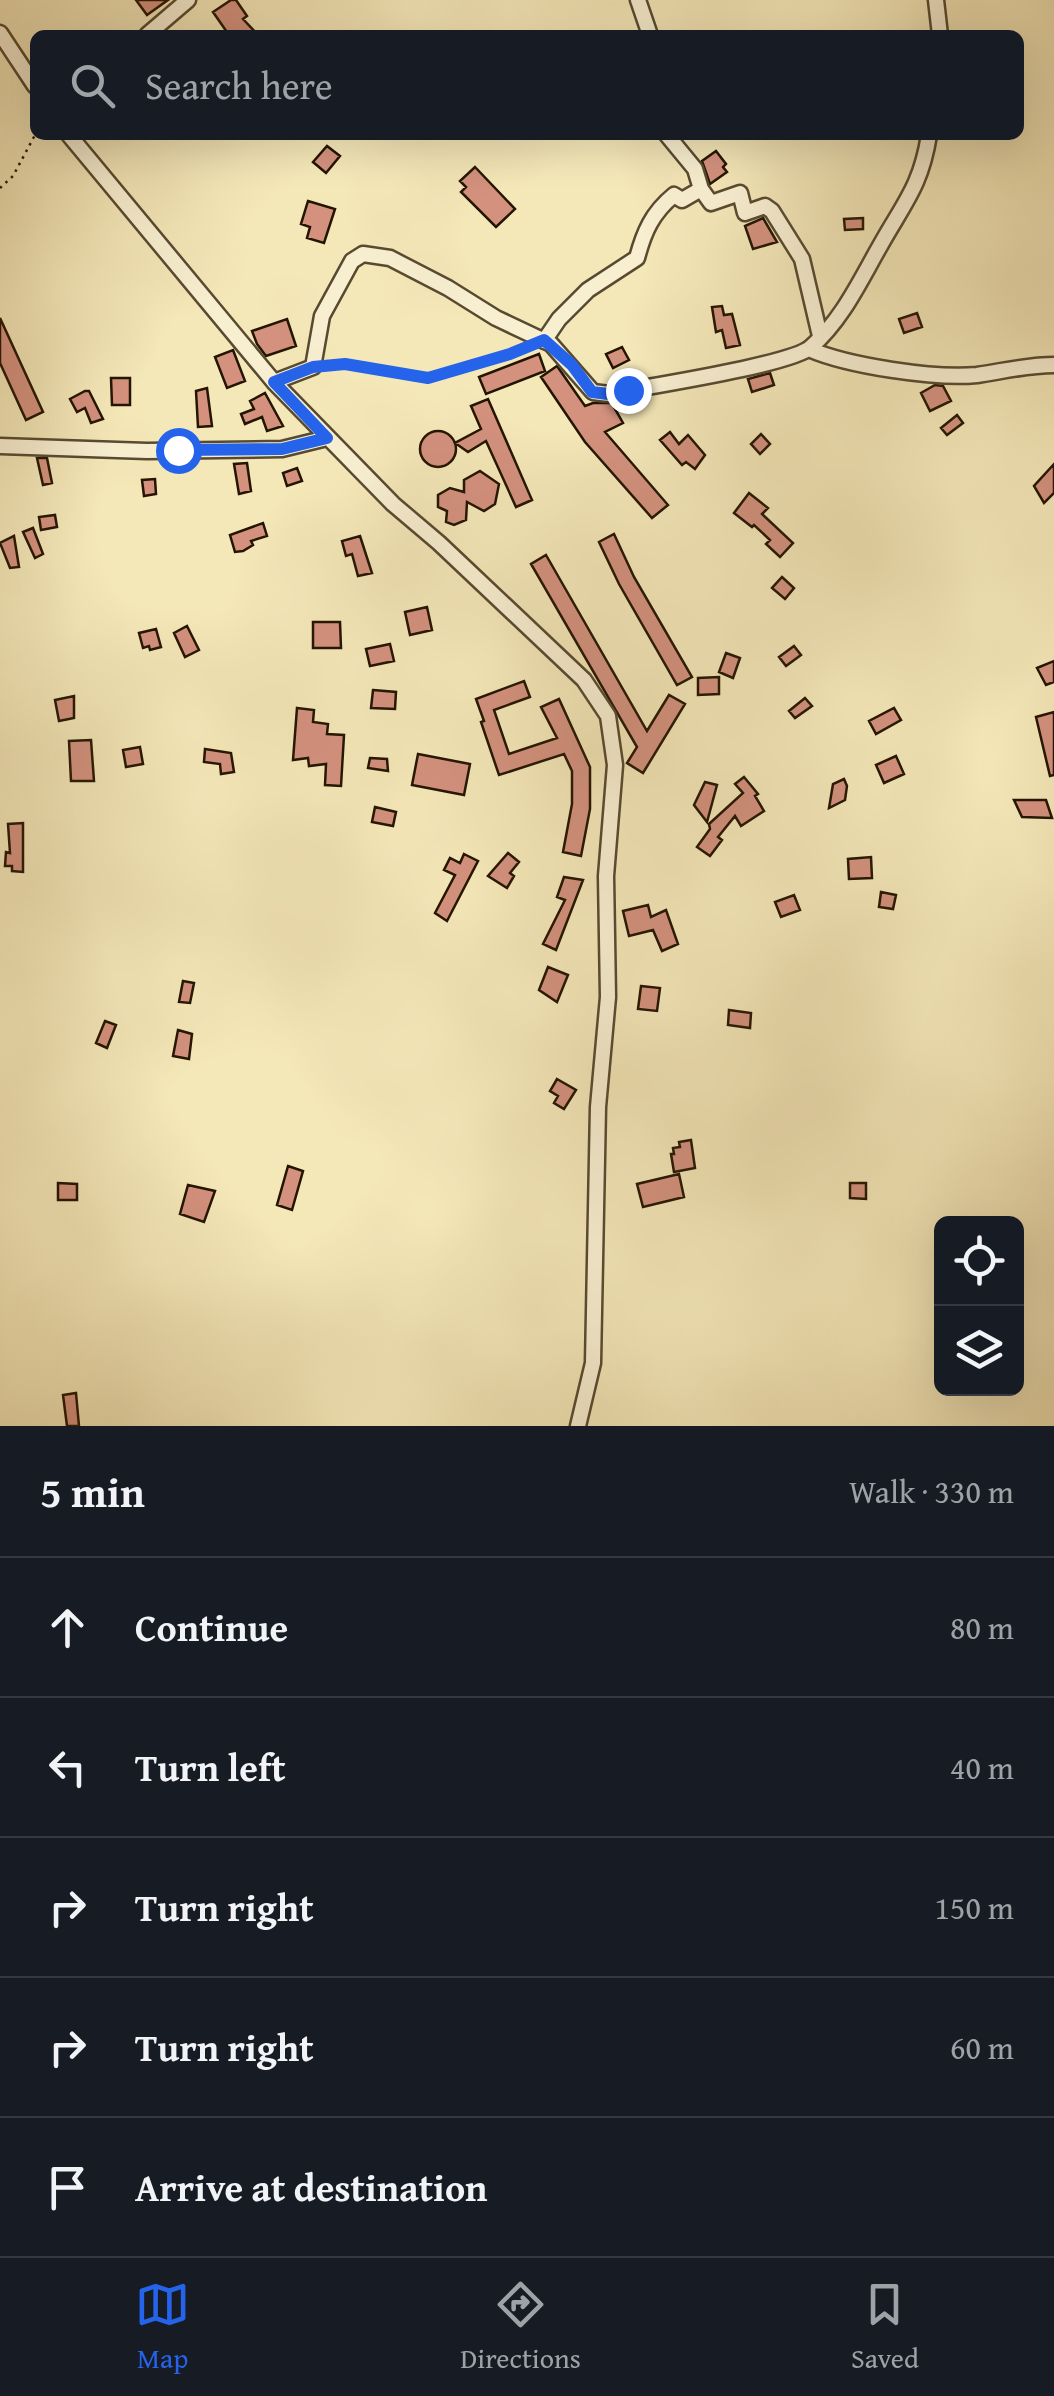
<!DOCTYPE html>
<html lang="en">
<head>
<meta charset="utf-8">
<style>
	body { margin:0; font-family:"Gentium Book Plus",serif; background:#20242c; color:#f1f3f6 }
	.controls { position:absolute; right:30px; bottom:30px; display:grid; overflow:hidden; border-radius:15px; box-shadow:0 10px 40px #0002 }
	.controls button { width:90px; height:90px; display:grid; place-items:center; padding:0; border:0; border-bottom:2px solid #363941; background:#171b24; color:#f1f3f6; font:50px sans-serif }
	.stop { position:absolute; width:30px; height:30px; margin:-22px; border:8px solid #2563eb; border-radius:50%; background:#fff }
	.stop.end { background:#2563eb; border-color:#fff; box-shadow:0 2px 10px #0008 }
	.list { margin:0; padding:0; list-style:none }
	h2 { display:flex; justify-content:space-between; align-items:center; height:130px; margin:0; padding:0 40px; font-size:42px }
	h2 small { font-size:32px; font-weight:400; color:#9ea1a6 }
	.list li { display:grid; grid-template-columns:65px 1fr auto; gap:30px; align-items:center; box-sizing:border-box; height:140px; padding:0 40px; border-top:2px solid #363941 }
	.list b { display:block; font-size:38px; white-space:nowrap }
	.list em { font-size:32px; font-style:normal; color:#9ea1a6 }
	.icon { flex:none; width:55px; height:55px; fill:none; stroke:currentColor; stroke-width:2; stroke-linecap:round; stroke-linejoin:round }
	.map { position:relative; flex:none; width:1054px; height:1426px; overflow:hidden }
	.search { position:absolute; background:#171b24; box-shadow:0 10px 40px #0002; left:30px; right:30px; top:30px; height:110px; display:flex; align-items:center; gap:25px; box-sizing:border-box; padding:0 35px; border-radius:15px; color:#9ea1a6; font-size:38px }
	.sheet { height:830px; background:#171b24 }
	nav { display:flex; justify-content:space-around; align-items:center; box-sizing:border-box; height:140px; border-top:2px solid #363941; background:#171b24; font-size:28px; color:#9ea1a6 }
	nav a { display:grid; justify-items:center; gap:5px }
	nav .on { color:#2563eb }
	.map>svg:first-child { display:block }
	.building { fill:#d3917e; stroke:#241502; stroke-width:2.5 }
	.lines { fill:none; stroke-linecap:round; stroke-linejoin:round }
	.minor-casing { stroke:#584a30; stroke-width:19 }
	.path { stroke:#241502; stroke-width:2.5; stroke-dasharray:2.5 5; stroke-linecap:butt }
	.minor { stroke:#f8efd1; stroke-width:14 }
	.route { stroke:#2563eb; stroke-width:12 }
</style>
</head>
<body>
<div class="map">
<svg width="1054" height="1426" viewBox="0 0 1054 1426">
	<rect width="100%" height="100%" fill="#f4e7b8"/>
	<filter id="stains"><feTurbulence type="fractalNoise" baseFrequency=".002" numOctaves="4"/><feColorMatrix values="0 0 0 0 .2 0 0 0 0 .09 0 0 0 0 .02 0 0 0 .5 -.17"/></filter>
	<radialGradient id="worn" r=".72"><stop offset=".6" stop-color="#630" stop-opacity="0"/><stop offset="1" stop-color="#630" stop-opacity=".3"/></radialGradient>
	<!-- building -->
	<path class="building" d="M136 0H168L147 15Z
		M231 0H236L247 16 243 19 258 35H229L213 12Z
		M327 146 340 156 326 173 313 162Z
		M716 151 726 164 723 167 727 172 710 184 702 161Z
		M475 167 515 209 496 227 461 192 466 187 460 181Z
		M308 201 335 209 324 243 307 238 310 227 301 224Z
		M763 218 777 242 753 249 745 226Z
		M863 218V229L845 230 844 219Z
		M722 306 724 315 732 314 740 345 726 348 722 330 716 332 712 307Z
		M917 313 922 327 904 333 899 319Z
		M0 318 43 412 26 420 0 363Z
		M287 319 296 346 266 356 257 344 252 331Z
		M622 347 629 360 613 368 606 354Z
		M233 350 245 381 227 388 215 357Z
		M539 354 545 371 486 394 479 377Z
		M557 366 585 406 593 403H617L614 407 623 423 605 432 668 505 652 518 585 442 541 377Z
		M770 373 774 385 752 392 748 379Z
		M111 378H130V405H112Z
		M935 385 943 386 951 401 930 411 921 393Z
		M207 388 212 426 198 427 196 391Z
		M85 391H89L103 419 91 423 85 408 77 412 70 399Z
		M265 393 283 426 267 431 262 417 245 424 241 414 254 409 250 401Z
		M488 399 532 500 516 507 486 441 468 452 455 443 481 429 471 406Z
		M957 415 963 423 947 435 941 428Z
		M420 449a18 18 0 1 1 36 0a18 18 0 1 1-36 0Z
		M670 432 679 444 688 435 705 455 695 469 686 462 682 465 660 440Z
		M761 434 770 444 760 454 751 444Z
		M37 458H47L52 483 43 485Z
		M247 463 251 491 239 494 234 464Z
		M1054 464V493L1044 503 1034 486Z
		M297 468 302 481 287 486 283 473Z
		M480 471 499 484 495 504 484 511 467 502 466 520 454 525 446 522 447 511 438 507V495L450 488 464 492V480Z
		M155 479 156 494 144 496 142 480Z
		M749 493 768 508 762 514 793 543 780 557 766 544 770 540 754 525 752 527 734 513Z
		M55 515 57 527 41 530 39 517Z
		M263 523 267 536 251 541 253 545 243 551 235 552 230 535Z
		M33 528 43 554 35 558 23 532Z
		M614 534 634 577 692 677 677 685 619 584 599 542Z
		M14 536 19 567 10 568 0 543Z
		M360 536 372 573 358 576 352 554 346 556 342 541Z
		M546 555 647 731 669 695 685 704 643 773 627 763 637 747 531 564Z
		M782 577 794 588 785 599 772 588Z
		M427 607 432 630 410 635 405 612Z
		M313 622H340L341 648H313Z
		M187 626 199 650 185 657 174 633Z
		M156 629 161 647 150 650 149 646 143 648 139 633Z
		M390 644 394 661 370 666 366 649Z
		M794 646 801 655 786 666 779 657Z
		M726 653 740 658 733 678 719 672Z
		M1054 661V682L1046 685 1037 668Z
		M719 677V694L698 695V678Z
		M524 681 530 697 494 710 509 754 557 738 541 707 559 699 590 767V809L581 856 563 852 572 804V771L564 754 499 775 481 722 484 721 476 699Z
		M373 690 396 692 395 709 371 708Z
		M74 696V718L59 721 55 700Z
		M805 698 812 706 795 718 789 711Z
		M297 708 314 710 313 722 328 724 327 734 344 735 341 786 325 785 326 764 309 766 308 758 293 760Z
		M894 708 901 720 876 734 869 721Z
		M1054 712V775L1050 776 1036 717Z
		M91 740 94 781H71L69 741Z
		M140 747 143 764 126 767 123 750Z
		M205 749 231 753 234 772 221 774 220 764 204 762Z
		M418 754 470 764 464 795 412 785Z
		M896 756 904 774 884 783 876 765Z
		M370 758 387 759 388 771 368 768Z
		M744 777 758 794 755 796 764 811 741 826 735 816 718 837 722 840 710 856 697 847 710 829 709 824 743 793 735 784Z
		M844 779 847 786 845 800 829 808 833 784Z
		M705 782 717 785 707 822 694 805Z
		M1014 800H1046L1052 818 1022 817Z
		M375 807 396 812 393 826 372 822Z
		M23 823V872L12 871V866H5L6 852 10 853 8 824Z
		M508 853 519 862 510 873 514 876 507 888 488 876Z
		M464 854 478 861 447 921 435 913 455 875 444 870 450 858 460 863Z
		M871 857 872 878 849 879 848 859Z
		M564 877 583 880 556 950 543 944 565 900 557 897Z
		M881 892 896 895 893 909 879 907Z
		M794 895 800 910 781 917 775 902Z
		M648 905 651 917 666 910 678 944 662 951 653 930 629 936 623 911Z
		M548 967 568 975 557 1002 539 990Z
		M183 981 194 983 190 1003 179 1002Z
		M641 986 660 988 657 1011 638 1009Z
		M729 1010 751 1013 750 1028 728 1025Z
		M105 1021 116 1025 107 1048 96 1043Z
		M178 1030 192 1034 189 1059 173 1056Z
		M557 1079 576 1090 564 1109 554 1103 558 1096 550 1091Z
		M691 1140 695 1168 674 1172 671 1154H674L673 1148 680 1147 679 1142Z
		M288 1166 303 1171 292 1210 277 1205Z
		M679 1174 684 1197 643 1207 637 1184Z
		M58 1183 77 1184V1200H58Z
		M850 1183H866V1199L850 1198Z
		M188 1185 215 1191 204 1222 180 1214Z
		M76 1393 79 1426H67L63 1395Z"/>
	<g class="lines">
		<defs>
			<path id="minor" d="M638 0 650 35
				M936 0 940 35
				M0 33 35 86
				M147 35 188 0
				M69 135 274 382 393 504 439 543 584 680 608 716 615 765 606 876 608 997 598 1107 593 1363 578 1426
				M701 189 711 203 740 193 745 213 765 206 772 211 802 259 820 336
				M544 341 559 319 588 290 637 258C644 232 652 213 674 195L682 200 701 189 695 169 667 135
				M809 349C848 366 935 379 977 375 1004 371 1027 365 1054 365
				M274 382 313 367 322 316 352 261 363 254 390 258 448 288 496 318 551 344 593 392 609 394C643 387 791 365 811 347 842 320 860 281 880 246 904 203 921 186 929 135
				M0 446 147 451 282 449 327 438"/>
		</defs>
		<!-- minor casing -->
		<use href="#minor" class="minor-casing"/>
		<!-- path -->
		<path class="path" d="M0 188 13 176 35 135
			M325 366H370L428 378 526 348"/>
		<!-- minor -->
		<use href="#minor" class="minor"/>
	</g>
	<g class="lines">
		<!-- route -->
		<path class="route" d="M178 450 282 449 327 438 274 382 313 367 345 364 428 378 510 354 544 340 572 365 592 392 608 394 628 390"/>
	</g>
	<rect width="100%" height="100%" filter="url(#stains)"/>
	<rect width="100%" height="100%" fill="url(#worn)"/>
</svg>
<div class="controls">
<button><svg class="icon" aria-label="locate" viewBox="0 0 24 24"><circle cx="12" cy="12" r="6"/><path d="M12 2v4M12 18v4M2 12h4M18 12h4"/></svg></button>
<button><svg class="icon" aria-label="layers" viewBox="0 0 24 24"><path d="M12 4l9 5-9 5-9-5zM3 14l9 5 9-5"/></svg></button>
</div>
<div class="stop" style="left:178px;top:450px"></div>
<div class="stop end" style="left:628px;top:390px"></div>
<div class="search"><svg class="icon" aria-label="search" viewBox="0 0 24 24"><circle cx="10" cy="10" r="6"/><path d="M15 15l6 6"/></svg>Search here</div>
</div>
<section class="sheet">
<h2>5 min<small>Walk · 330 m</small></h2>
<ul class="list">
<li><svg class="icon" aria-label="ahead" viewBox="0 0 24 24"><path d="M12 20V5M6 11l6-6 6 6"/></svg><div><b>Continue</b></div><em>80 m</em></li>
<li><svg class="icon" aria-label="left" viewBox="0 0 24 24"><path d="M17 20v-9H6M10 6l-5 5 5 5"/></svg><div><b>Turn left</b></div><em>40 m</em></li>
<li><svg class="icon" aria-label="right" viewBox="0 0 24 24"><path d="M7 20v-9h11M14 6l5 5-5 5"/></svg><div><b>Turn right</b></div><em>150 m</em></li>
<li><svg class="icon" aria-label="right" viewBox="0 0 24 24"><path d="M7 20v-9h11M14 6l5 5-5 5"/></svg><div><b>Turn right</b></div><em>60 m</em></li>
<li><svg class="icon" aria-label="arrive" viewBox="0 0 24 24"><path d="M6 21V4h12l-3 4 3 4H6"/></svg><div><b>Arrive at destination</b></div></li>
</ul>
</section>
<nav>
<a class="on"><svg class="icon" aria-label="map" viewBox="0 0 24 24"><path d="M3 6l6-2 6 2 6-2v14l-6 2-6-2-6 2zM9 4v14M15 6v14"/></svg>Map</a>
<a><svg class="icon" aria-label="directions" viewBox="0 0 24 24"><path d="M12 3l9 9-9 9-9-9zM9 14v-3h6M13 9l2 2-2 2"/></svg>Directions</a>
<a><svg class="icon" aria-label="saved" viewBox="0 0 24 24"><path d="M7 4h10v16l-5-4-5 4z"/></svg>Saved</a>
</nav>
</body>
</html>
